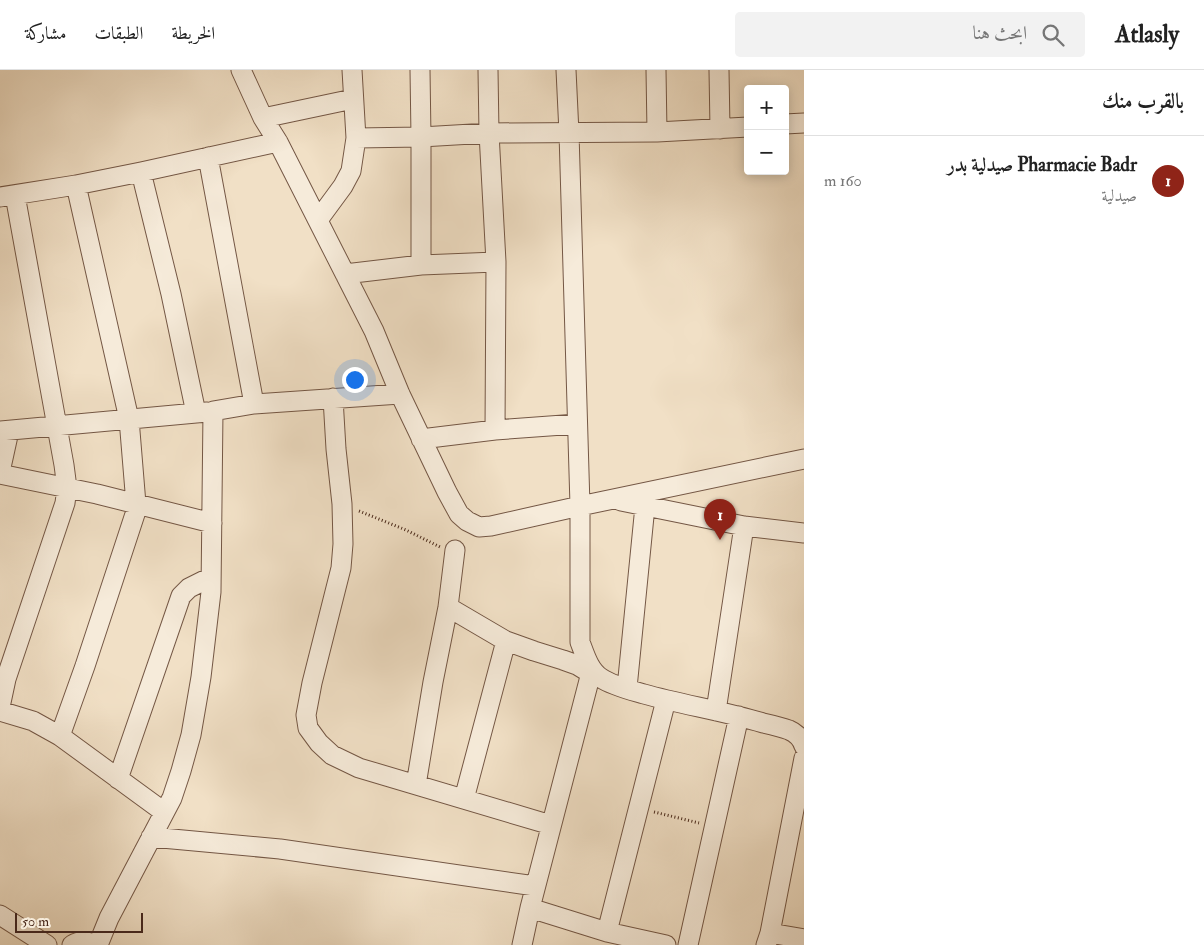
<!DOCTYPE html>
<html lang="ar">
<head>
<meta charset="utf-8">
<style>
	body { margin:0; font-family:"IM FELL Double Pica",Amiri,serif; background:#f2f2f2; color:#222; direction:rtl }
	.controls { position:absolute; right:15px; top:15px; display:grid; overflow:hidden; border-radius:5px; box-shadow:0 2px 12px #0003 }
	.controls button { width:45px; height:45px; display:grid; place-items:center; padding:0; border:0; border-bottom:1px solid #e0e0e0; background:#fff; color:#222; font:25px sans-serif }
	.scale { position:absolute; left:15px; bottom:12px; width:128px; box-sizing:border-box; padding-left:5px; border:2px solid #4a291a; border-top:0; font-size:14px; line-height:18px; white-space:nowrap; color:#4a291a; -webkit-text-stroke:4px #f6ebda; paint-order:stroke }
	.you { position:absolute; left:354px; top:309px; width:18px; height:18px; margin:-12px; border:4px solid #fff; border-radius:50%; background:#1a73e8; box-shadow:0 0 0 8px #1a73e833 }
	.badge { display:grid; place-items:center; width:32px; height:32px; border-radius:50%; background:#8f2418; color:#fff; font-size:16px; font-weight:700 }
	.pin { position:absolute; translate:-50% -41px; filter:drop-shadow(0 1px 2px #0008) }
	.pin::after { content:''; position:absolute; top:26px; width:18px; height:15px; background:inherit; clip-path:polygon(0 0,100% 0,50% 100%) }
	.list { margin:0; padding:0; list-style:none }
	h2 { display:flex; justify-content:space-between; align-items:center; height:65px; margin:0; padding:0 20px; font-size:21px }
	h2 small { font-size:16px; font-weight:400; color:#767676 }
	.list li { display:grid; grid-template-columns:32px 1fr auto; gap:15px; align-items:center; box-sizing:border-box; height:90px; padding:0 20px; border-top:1px solid #e0e0e0 }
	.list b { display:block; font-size:19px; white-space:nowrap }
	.list p { margin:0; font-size:16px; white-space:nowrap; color:#767676 }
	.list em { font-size:16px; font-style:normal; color:#767676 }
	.icon { flex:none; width:28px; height:28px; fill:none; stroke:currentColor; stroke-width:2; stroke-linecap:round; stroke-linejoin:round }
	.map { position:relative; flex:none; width:804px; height:875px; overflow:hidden; direction:ltr }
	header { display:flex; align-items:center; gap:30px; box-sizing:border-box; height:70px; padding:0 25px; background:#fff; border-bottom:1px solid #e0e0e0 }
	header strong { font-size:24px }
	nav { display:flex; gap:28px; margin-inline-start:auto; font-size:18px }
	.search { width:350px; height:45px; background:#f2f2f2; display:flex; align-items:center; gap:12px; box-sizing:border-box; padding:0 18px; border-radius:5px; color:#767676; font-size:19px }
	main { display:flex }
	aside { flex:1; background:#fff }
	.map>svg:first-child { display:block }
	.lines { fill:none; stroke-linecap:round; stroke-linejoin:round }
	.minor-casing { stroke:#745745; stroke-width:21 }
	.path { stroke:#4a291a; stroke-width:3; stroke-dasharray:1 2.5; stroke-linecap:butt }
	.minor { stroke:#f6ebda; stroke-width:19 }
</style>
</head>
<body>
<header>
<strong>Atlasly</strong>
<div class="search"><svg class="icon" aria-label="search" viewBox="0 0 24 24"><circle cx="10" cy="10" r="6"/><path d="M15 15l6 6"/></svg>ابحث هنا</div>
<nav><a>الخريطة</a><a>الطبقات</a><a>مشاركة</a></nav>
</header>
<main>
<aside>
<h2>بالقرب منك<small></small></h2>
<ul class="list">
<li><span class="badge">1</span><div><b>Pharmacie Badr صيدلية بدر</b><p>صيدلية</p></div><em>160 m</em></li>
</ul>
</aside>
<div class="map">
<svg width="804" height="875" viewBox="0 0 804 875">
	<rect width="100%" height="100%" fill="#f1e0c6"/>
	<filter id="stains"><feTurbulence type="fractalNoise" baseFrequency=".004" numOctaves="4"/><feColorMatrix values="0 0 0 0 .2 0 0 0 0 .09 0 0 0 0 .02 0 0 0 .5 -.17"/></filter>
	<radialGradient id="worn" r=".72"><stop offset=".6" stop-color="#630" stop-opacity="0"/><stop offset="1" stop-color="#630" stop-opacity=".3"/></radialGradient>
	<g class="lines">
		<defs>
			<path id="minor" d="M241 0 263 48 278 72 374 261 400 324 447 422 459 444 467 451 479 457 491 456 580 436 804 389
				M420 0 421 67V195
				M488 0 489 63 496 192 495 360
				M566 0 569 63 580 436V572C585 585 589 600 601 608 613 616 630 620 644 624 683 635 724 641 763 653 772 655 781 657 789 660 796 663 802 669 804 676
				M656 0 657 62
				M719 0 720 59
				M263 48 353 29
				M785 54 804 53
				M356 68 421 67 489 63 657 62 748 57
				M208 87 254 334
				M141 102 171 224 196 343
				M0 127 76 115 141 102 278 72
				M318 150 343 116 351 101 356 68 352 0
				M345 204 421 195 496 192
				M333 328 336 379 342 434 343 474 341 498 312 613 306 645 308 658 319 673 332 685 359 698 551 755
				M0 361 207 342
				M421 369 495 360 577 354
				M0 402 9 361
				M0 404 97 424 212 453
				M621 431 744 456 804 463
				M448 537 506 571 534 581 563 590 577 595 590 603
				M627 618 645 436
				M0 637 6 609 65 433 67 418 64 395 15 125
				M0 641 33 651 60 666 164 742
				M716 641 744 456
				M60 666 85 596 135 444 136 434 129 349 76 115
				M118 709 181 526 189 518 211 507
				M416 715 433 612 448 537 455 480
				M464 729 506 571
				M151 767 280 779 535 816
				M530 838 607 862 666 875
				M0 845 47 875
				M607 862 666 630
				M770 863 804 869
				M72 875C79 871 87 871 95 875
				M98 875 109 848 172 728 181 701 191 665 201 607 211 522 213 341 254 334 400 324
				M522 875 530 838 592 599
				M688 875 739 646
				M766 875 770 863 804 688"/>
		</defs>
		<!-- minor casing -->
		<use href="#minor" class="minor-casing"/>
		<!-- path -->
		<path class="path" d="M359 441 406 460 440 477
			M654 742 699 753"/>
		<!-- minor -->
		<use href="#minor" class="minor"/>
	</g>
	<rect width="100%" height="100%" filter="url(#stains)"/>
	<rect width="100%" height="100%" fill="url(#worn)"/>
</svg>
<div class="controls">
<button>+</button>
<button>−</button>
</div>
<div class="scale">50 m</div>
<div class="you"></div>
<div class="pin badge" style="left:720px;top:470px">1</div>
</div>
</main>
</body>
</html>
